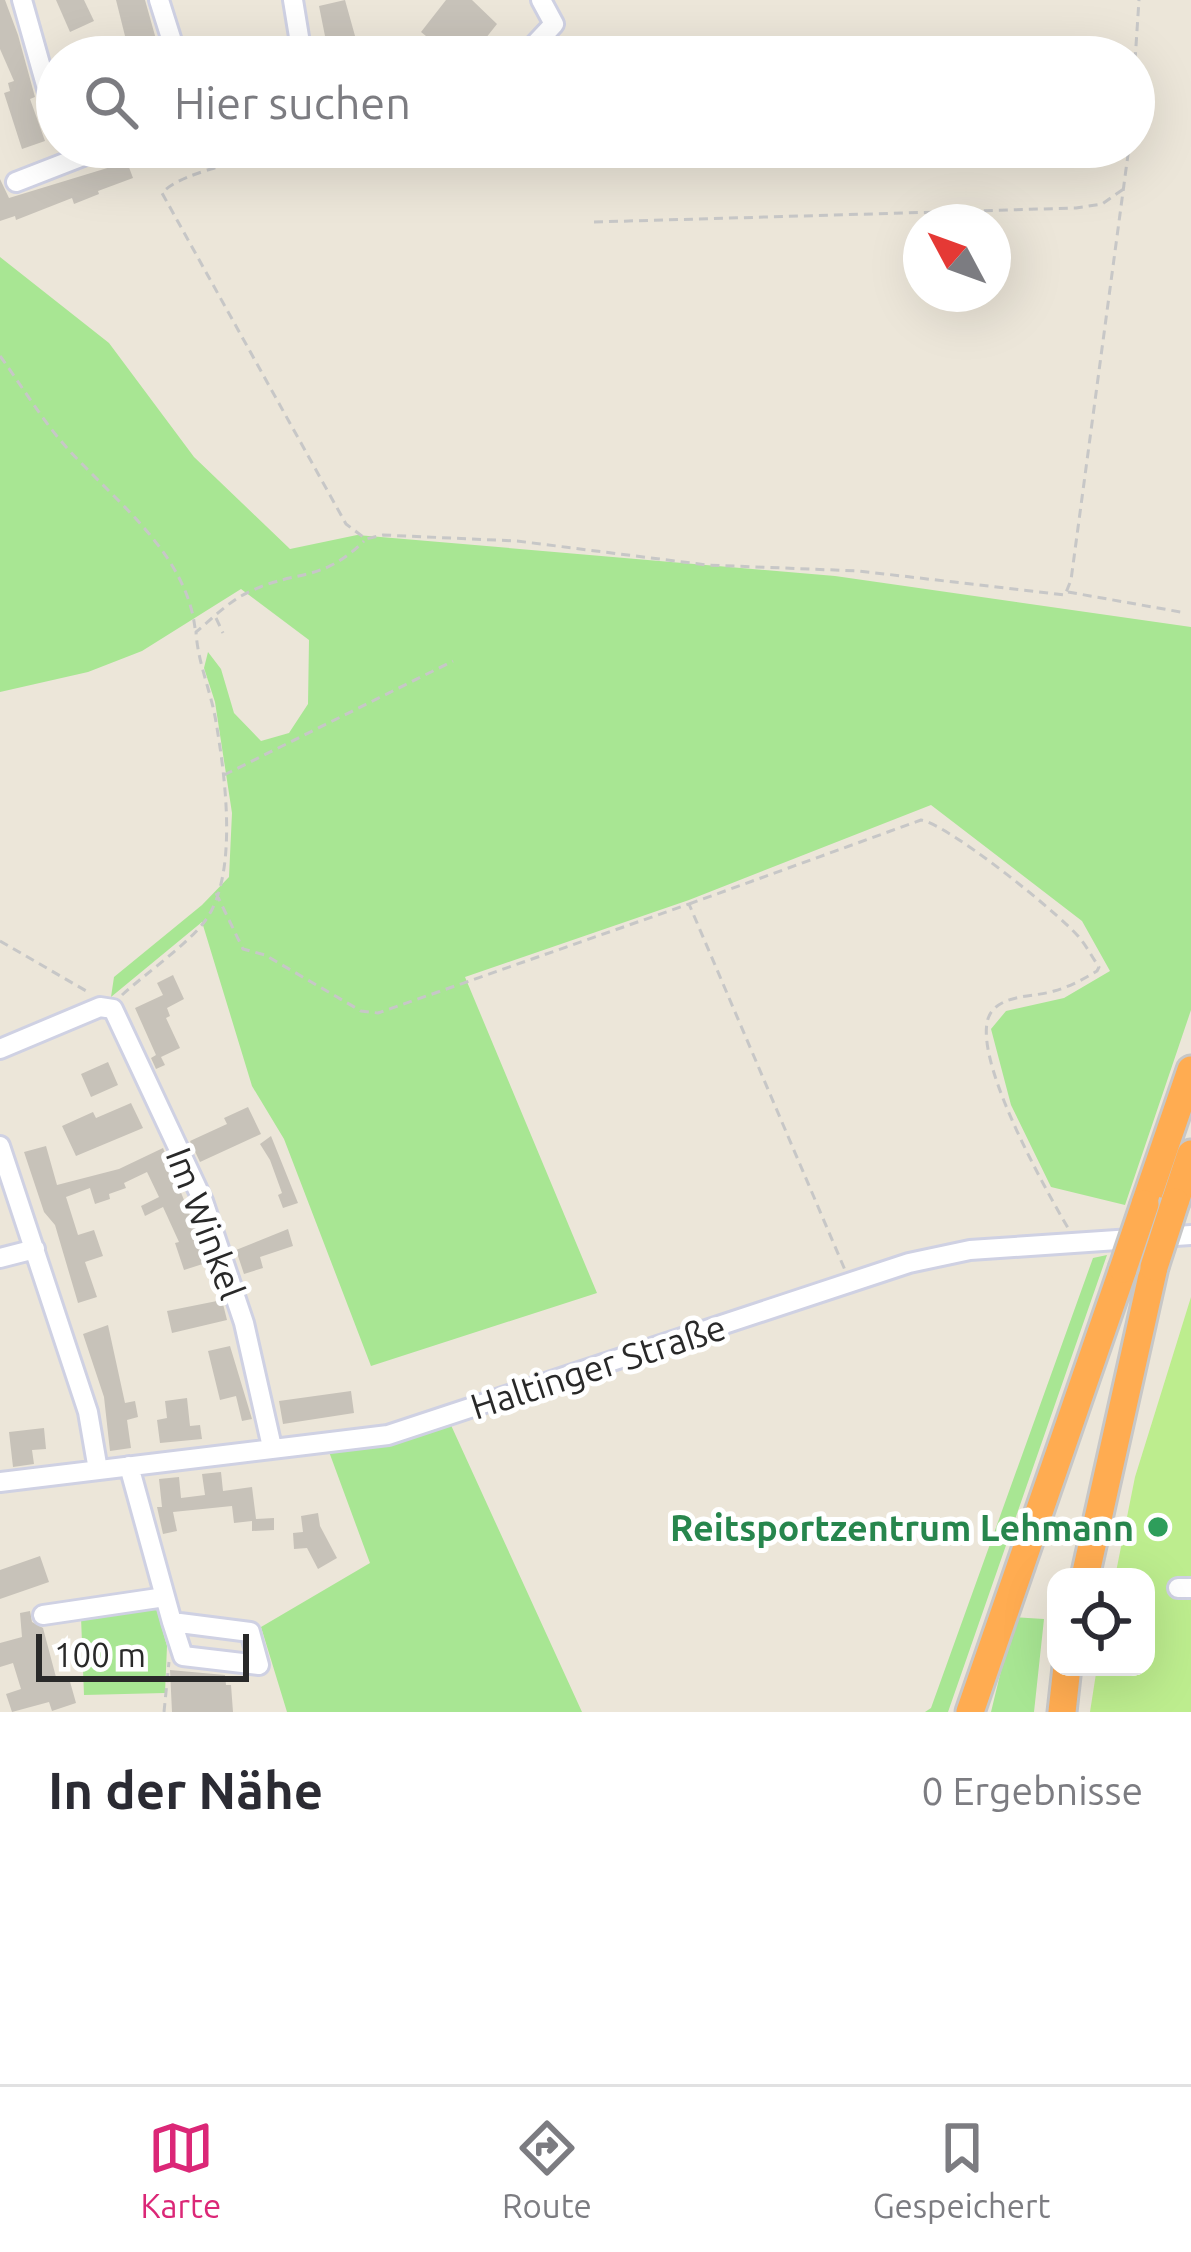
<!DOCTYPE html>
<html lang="de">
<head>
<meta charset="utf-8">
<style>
	body { margin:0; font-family:Ubuntu,sans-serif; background:#f2f2f3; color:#2b2b33 }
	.controls { position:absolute; right:36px; bottom:36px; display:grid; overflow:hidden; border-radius:24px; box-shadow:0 12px 48px #0002 }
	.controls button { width:108px; height:108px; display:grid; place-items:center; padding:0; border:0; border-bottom:3px solid #e1e1e2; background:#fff; color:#2b2b33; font:60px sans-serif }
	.compass { position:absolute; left:903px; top:204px; width:108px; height:108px; border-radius:50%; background:#fff; box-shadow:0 12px 48px #0002; rotate:311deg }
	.scale { position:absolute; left:36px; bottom:30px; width:213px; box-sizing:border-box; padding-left:12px; border:6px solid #292929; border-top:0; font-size:33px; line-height:42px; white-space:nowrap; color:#292929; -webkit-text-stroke:9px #fff; paint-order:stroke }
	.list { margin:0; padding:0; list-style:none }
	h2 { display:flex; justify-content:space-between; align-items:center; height:156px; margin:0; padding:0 48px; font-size:51px }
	h2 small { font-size:39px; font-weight:400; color:#7c7c81 }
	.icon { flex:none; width:66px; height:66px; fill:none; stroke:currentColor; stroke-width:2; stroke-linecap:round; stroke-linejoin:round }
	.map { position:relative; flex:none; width:1191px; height:1712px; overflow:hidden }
	.search { position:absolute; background:#fff; box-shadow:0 12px 48px #0002; left:36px; right:36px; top:36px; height:132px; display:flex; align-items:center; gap:30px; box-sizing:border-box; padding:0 42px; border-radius:66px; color:#7c7c81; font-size:45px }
	.sheet { height:372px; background:#fff }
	nav { display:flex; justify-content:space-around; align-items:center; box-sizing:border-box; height:168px; border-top:3px solid #e1e1e2; background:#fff; font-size:33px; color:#7c7c81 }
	nav a { display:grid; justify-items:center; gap:6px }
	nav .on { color:#db2777 }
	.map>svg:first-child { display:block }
	.green { fill:#a8e693 }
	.pitch { fill:#bded8e }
	.building { fill:#c7c2b9 }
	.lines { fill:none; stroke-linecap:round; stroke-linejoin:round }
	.minor-casing { stroke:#cfd1e3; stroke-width:24 }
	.highway-casing { stroke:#c7c7c7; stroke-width:33 }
	.path { stroke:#c7c7c7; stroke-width:3; stroke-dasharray:9 6; stroke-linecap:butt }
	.minor { stroke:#fff; stroke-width:18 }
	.highway { stroke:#ffac51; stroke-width:27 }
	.highway-bridge-casing { stroke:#c7c7c7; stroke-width:33; stroke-linecap:butt }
	.highway-bridge { stroke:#ffac51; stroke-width:27 }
	.leisure-dot { fill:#2e9e5b; stroke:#fff; stroke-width:4.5 }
	.labels { text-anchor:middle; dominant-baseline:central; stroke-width:10; stroke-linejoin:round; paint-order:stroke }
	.street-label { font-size:36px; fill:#292929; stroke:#fff }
	.leisure-label { font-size:36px; font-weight:bold; fill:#27864d; stroke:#fff; text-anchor:end }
</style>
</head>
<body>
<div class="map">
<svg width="1191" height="1712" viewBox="0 0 1191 1712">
	<rect width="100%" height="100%" fill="#ece6d9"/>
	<!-- green -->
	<path class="green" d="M0 257 109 343 194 457 290 549 357 535 835 576 1191 627V1010L1125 1205 1051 1187 1011 1105 991 1029 1006 1011 1064 998 1110 971 1082 921 931 805 689 900 465 977 597 1293 371 1366 284 1139 252 1086 202 922 111 997 114 977 202 905 229 877 232 813 215 702 204 668 208 652 221 669 234 713 261 741 289 733 308 704 309 640 241 589 142 651 88 672 0 692Z
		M1107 1255 948 1712H925L931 1708 1093 1258Z
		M450 1423 582 1712H287L261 1627 370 1563 328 1449Z
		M155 1604 167 1646 165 1693 84 1695 81 1617Z
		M1014 1617 1044 1619 1034 1712H991Z"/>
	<!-- pitch -->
	<path class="pitch" d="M1191 1297V1712H1090L1097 1667H1146V1577H1115L1135 1477Z"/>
	<!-- building -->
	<path class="building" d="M0 0H5L18 35 35 97 30 99 45 141 22 149 4 93 10 91 8 83 14 81 0 49Z
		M56 0H84L94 21 70 32Z
		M116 0H145L161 57H124L119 38 125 36Z
		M345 0 357 43 328 51 319 6Z
		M446 0H472L497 24 474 53 471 51 466 57H452L421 32Z
		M127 162 133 178 98 191 99 194 74 204 72 198 16 220 15 216 0 221V179L9 198Z
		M173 975 184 999 167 1008 170 1016 166 1018 180 1048 161 1057 165 1065 156 1069 151 1058 156 1055 135 1008 163 995 157 983Z
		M108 1062 118 1085 91 1097 81 1074Z
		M131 1103 143 1128 76 1156 62 1126 93 1112 96 1118Z
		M248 1107 261 1134 200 1162 190 1141 227 1124 224 1118Z
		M271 1136 298 1203 283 1208 278 1195 282 1193 270 1160 260 1144Z
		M46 1146 57 1185 119 1169 163 1148 209 1262 184 1270 175 1243 179 1242 163 1207 145 1216 141 1206 159 1197 147 1172 124 1183 126 1188 109 1194 110 1199 95 1204 90 1188 66 1197 78 1235 94 1230 103 1256 85 1262 97 1297 78 1303 55 1225 44 1212 24 1152Z
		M288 1229 293 1246 260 1257 263 1268 244 1274 236 1250Z
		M222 1300 227 1320 172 1333 167 1311Z
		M108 1325 125 1403 135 1401 138 1417 127 1420 131 1448 110 1451 104 1397 83 1334Z
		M230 1346 252 1419 242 1421 236 1396 220 1400 208 1351Z
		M351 1391 354 1413 283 1424 279 1401Z
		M187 1398 190 1426 200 1425 202 1439 160 1443 157 1420 167 1418 165 1401Z
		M44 1428 46 1449 32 1450 34 1464 13 1467 9 1432Z
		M221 1472 223 1491 252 1487 256 1519 274 1518V1530L252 1531V1521L234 1523 232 1506 173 1512 177 1531 163 1534 157 1507H162L159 1479 179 1477 181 1498 205 1495 202 1474Z
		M318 1513 320 1526 337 1558 318 1569 307 1548 294 1549 293 1533 303 1532 301 1516Z
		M40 1556 49 1582 0 1599V1570Z
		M30 1611 32 1622 43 1628 57 1681 69 1678 76 1703 52 1711 49 1702 12 1712 6 1694 21 1689 13 1663 0 1667V1643L22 1637 20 1613Z
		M170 1670 225 1675 226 1685H231L233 1712H172Z"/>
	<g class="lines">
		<defs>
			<path id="minor" d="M22 0 57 124
				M159 0 177 57
				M293 0 301 49 298 57
				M523 57 554 24 541 0
				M16 182 88 154
				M0 1049 100 1007 113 1009 203 1201 244 1323 272 1447
				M0 1146 88 1412 98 1470
				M0 1258 35 1249
				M129 1466 172 1622 250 1632 259 1665 183 1656 172 1622
				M0 1482 388 1435 909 1263 970 1250 1191 1235
				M1178 1588H1191
				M43 1615 165 1597"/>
			<path id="highway" d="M1175 1202 1191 1154
				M1145 1204 1191 1070
				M1085 1577 1154 1267
				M970 1712 1123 1269
				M1062 1712 1067 1667"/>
		</defs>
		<!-- minor casing -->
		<use href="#minor" class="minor-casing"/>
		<!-- highway casing -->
		<use href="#highway" class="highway-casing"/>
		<!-- path -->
		<path class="path" d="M1134 76 1139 0
			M303 147C269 156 183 169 162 193L346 524 366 539 383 535 517 541 707 565 859 571 1065 595 1071 580 1129 147
			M594 222 1076 208 1102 204 1125 188
			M0 356C22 386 42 420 67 448 115 501 186 553 195 628
			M1068 592 1186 613
			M216 618 223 633
			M224 775 453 661
			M216 893 243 949 265 955 361 1011 378 1013 689 904 845 1270
			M689 904 921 820C949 825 1056 911 1078 936 1086 945 1092 957 1099 967L1097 971C1084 979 1069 987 1054 991 1036 997 1006 994 992 1011 964 1046 1047 1192 1068 1228
			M0 941 88 992
			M122 995C145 974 188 944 205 921 239 875 225 775 216 722 211 691 198 664 196 632 213 618 230 600 251 591 298 569 321 583 364 541
			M164 1712 169 1662"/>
		<!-- minor -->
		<use href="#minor" class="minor"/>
		<!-- highway -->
		<use href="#highway" class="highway"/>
		<defs>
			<path id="highway-bridge" d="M1154 1267 1175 1202
				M1123 1269 1145 1204"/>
		</defs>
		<!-- highway-bridge casing -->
		<use href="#highway-bridge" class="highway-bridge-casing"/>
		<!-- highway-bridge -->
		<use href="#highway-bridge" class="highway-bridge"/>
	</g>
	<!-- markers -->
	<circle class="leisure-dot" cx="1158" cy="1527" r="12"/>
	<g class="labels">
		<!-- street labels -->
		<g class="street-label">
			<text transform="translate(206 1223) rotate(69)">Im Winkel</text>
			<text transform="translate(598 1366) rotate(-18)">Haltinger Straße</text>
		</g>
		<!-- leisure labels -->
		<g class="leisure-label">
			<text x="1134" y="1527">Reitsportzentrum Lehmann</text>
		</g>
	</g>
</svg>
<div class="controls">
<button><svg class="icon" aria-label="locate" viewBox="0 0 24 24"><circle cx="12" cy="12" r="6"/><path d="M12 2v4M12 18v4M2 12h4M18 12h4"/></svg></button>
</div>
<svg class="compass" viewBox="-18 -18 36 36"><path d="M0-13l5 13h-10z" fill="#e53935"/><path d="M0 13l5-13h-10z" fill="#7c7c81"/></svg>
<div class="scale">100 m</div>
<div class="search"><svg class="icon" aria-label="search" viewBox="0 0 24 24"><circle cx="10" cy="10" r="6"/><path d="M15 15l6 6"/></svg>Hier suchen</div>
</div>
<section class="sheet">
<h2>In der Nähe<small>0 Ergebnisse</small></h2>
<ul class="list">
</ul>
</section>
<nav>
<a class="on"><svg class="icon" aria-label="map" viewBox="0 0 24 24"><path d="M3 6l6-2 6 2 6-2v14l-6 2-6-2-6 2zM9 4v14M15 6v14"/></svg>Karte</a>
<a><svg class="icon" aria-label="directions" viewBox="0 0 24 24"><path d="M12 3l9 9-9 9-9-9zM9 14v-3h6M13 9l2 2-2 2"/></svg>Route</a>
<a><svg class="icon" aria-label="saved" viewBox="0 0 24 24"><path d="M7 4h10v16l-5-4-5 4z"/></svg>Gespeichert</a>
</nav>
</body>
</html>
